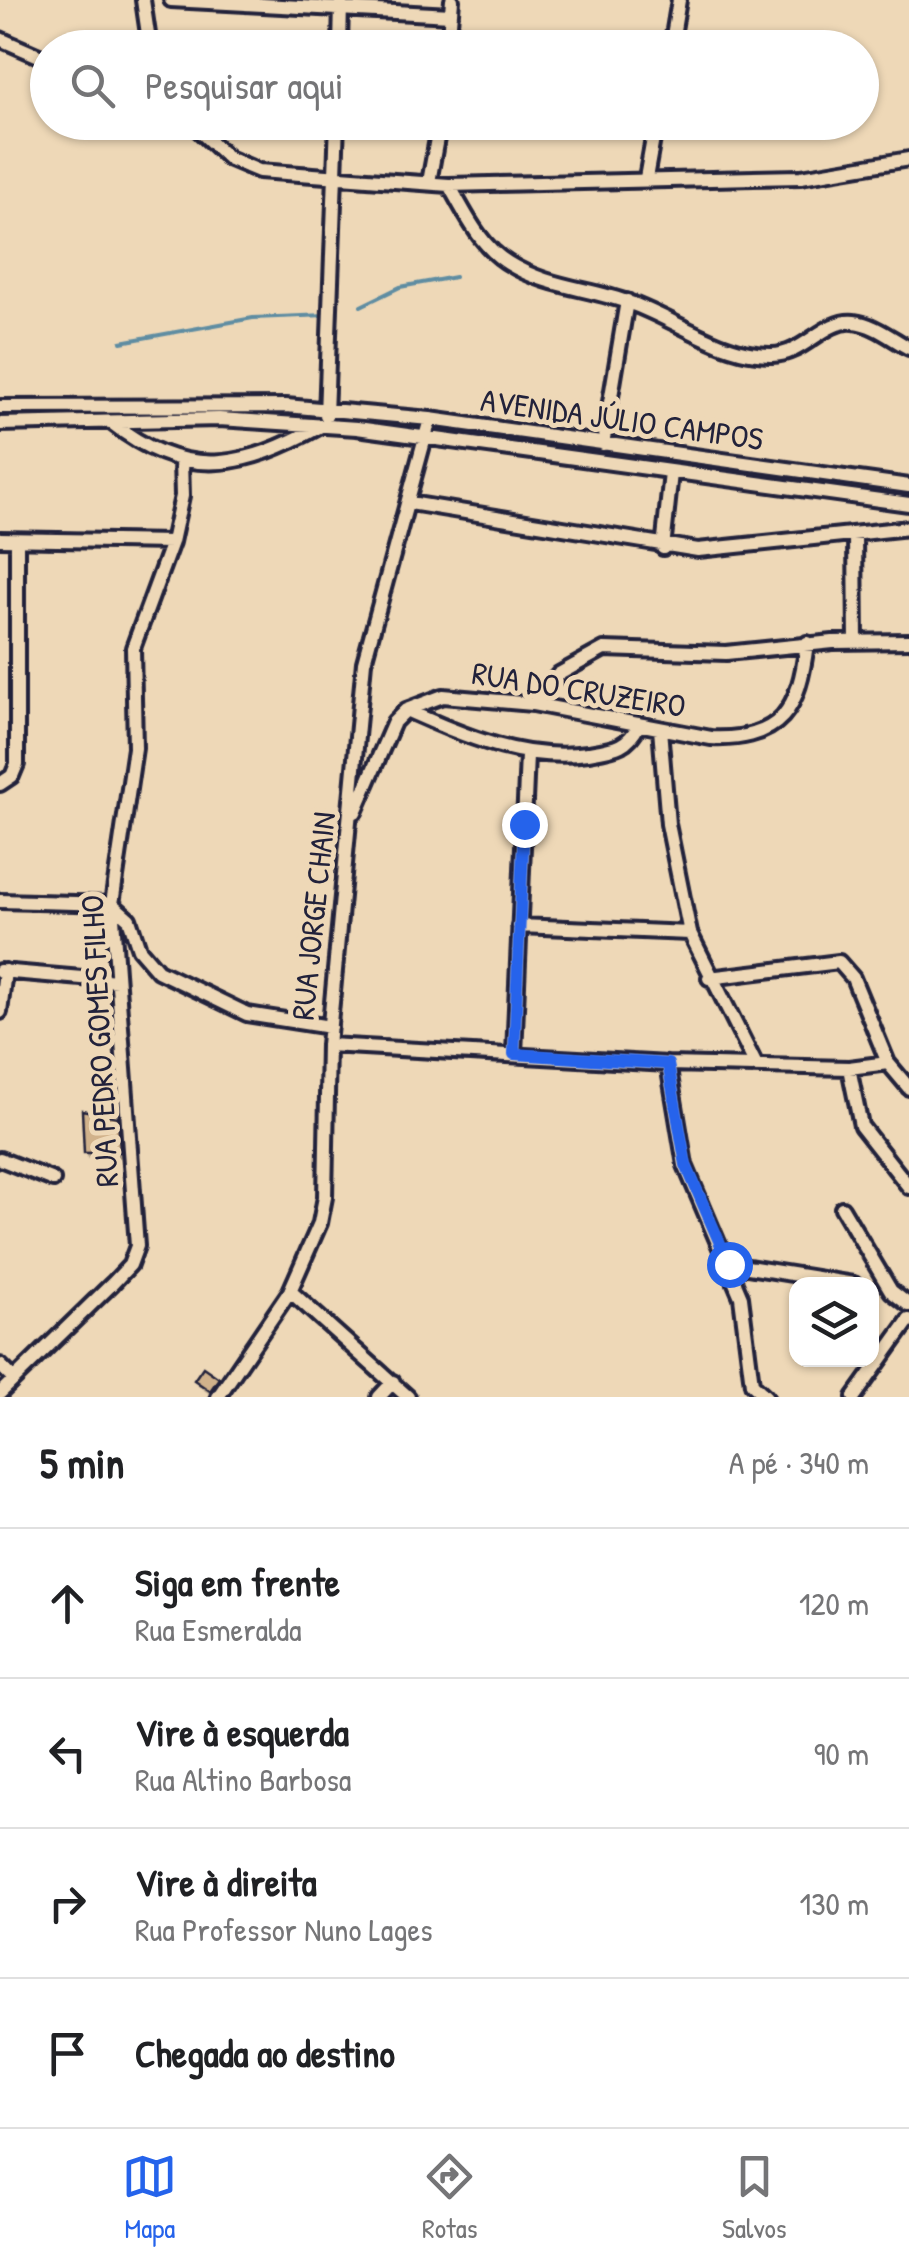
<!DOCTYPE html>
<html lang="pt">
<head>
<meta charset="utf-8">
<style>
	body { margin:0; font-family:"Patrick Hand",sans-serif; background:#f2f2f2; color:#202124 }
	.controls { position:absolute; right:30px; bottom:30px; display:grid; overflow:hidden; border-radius:20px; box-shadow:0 2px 8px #0004 }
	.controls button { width:90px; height:90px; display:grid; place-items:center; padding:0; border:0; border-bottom:2px solid #e0e0e0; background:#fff; color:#202124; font:50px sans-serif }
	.stop { position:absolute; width:30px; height:30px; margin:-22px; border:8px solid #2563eb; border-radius:50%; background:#fff }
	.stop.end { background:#2563eb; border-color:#fff; box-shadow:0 2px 10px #0008 }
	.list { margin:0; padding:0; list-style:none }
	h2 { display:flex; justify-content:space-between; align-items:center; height:130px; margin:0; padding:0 40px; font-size:42px }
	h2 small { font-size:32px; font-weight:400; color:#757577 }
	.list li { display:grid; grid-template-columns:65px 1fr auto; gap:30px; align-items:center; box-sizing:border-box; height:150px; padding:0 40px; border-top:2px solid #e0e0e0 }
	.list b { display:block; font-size:38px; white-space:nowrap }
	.list p { margin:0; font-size:32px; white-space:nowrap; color:#757577 }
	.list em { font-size:32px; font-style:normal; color:#757577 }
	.icon { flex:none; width:55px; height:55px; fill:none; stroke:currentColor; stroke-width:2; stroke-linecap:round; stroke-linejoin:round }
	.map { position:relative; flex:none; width:909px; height:1397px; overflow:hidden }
	.search { position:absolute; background:#fff; box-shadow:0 2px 8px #0004; left:30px; right:30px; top:30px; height:110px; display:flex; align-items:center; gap:25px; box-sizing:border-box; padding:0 35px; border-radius:55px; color:#757577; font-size:38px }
	.sheet { height:730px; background:#fff }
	nav { display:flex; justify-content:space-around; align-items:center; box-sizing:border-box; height:140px; border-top:2px solid #e0e0e0; background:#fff; font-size:28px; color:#757577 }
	nav a { display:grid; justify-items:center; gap:5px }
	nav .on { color:#2563eb }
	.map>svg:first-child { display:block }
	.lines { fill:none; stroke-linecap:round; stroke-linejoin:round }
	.stream { stroke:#5f8da2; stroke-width:4 }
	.building { fill:#d1b28b; stroke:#22223b; stroke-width:2.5; filter:url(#shadow) }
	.minor-casing { stroke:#22223b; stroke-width:20 }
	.minor { stroke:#eed8b7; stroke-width:12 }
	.route { stroke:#2563eb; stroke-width:12 }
	.labels { text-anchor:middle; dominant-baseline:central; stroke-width:10; stroke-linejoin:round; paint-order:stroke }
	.street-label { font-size:32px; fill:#22223b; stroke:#eed8b7 }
</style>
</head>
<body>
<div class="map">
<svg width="909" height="1397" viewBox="0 0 909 1397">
	<defs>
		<filter id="shadow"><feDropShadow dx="4.5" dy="4.5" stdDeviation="0" flood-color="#0004"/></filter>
	</defs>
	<rect width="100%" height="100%" fill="#eed8b7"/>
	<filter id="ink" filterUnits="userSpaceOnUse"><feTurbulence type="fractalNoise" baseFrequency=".01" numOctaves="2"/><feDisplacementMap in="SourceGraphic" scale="20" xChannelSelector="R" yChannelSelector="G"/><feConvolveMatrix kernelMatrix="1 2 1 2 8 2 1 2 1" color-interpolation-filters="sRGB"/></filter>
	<g filter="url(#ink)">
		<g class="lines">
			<!-- stream -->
			<path class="stream" d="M361 306 400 287 455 277
				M121 342 253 318 327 315"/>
		</g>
		<!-- building -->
		<path class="building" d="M82 1110 118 1117 120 1152 84 1153Z
			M203 1367 219 1378 210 1391 194 1380Z"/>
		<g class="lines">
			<defs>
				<path id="minor" d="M143 0 150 48
					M171 0 451 15
					M0 39 48 60
					M340 48 341 2
					M448 48 452 0
					M671 48 679 0
					M190 122 228 158 259 171 449 185 801 177 909 159
					M646 178 656 122
					M429 182 440 122
					M449 185C465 213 480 246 508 263 546 287 589 288 630 303 676 319 722 356 772 355 804 355 824 319 854 322 874 324 892 339 909 348
					M0 407 286 406 430 419 909 486
					M326 415 337 122
					M112 423C186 482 244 468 321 426
					M0 424 219 419 357 428 909 504
					M603 444 627 301
					M410 503 698 550 909 528
					M855 534 856 642
					M0 539 172 542
					M663 548 671 473
					M533 704 559 674 604 649 726 653 833 642 909 641
					M406 710C465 736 523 762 588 753 613 749 628 748 639 724
					M660 729 668 824 690 933 756 1065
					M0 784 12 776 17 764V540
					M355 812 394 722 406 710 443 696 533 704 711 738C782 741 799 709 807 643
					M0 901 112 904 129 919 139 949 158 971 247 1014 330 1027
					M519 926 690 933
					M0 971 117 981
					M709 978 839 962 853 978 888 1063 909 1088
					M0 1012 5 971
					M328 1045 668 1064 849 1068 888 1063
					M514 1054 527 755
					M668 1064 685 1165 741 1297 752 1384 766 1397
					M849 1068 861 1126 909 1187
					M0 1159 53 1180
					M842 1208 891 1291 909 1305
					M729 1264 854 1284
					M290 1291 408 1397
					M0 1365 14 1379
					M0 1393 113 1283 130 1265 137 1246 112 904 135 748 133 648 172 542 182 496 181 460
					M218 1397 290 1291 320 1223 325 1197 328 1045 364 662 430 419
					M379 1397 393 1382
					M854 1397 909 1320"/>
			</defs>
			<!-- minor casing -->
			<use href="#minor" class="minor-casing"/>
			<!-- minor -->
			<use href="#minor" class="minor"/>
		</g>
	</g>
	<g class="lines" filter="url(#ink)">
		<!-- route -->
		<path class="route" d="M524 824 514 1054 668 1064 686 1165 729 1264"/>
	</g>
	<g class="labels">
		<!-- street labels -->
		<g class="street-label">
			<text transform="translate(622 419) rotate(8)">AVENIDA JÚLIO CAMPOS</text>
			<text transform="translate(579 689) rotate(9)">RUA DO CRUZEIRO</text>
			<text transform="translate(313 916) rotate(-84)">RUA JORGE CHAIN</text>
			<text transform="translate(99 1041) rotate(-93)">RUA PEDRO GOMES FILHO</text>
		</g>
	</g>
</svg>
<div class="controls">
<button><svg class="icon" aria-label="layers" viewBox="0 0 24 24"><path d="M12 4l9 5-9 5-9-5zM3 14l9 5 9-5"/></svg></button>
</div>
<div class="stop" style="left:729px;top:1264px"></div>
<div class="stop end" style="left:524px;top:824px"></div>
<div class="search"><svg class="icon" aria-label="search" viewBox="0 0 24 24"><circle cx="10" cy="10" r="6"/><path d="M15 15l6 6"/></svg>Pesquisar aqui</div>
</div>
<section class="sheet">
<h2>5 min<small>A pé · 340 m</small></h2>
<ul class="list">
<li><svg class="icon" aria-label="ahead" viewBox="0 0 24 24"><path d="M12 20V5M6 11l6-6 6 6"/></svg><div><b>Siga em frente</b><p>Rua Esmeralda</p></div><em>120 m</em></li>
<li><svg class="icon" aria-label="left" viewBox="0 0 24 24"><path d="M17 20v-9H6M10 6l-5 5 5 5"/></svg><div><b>Vire à esquerda</b><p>Rua Altino Barbosa</p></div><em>90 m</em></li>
<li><svg class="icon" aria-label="right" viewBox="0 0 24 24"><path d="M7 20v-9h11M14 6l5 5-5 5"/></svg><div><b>Vire à direita</b><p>Rua Professor Nuno Lages</p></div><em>130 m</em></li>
<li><svg class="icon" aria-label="arrive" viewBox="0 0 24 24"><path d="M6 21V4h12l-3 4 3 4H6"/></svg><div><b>Chegada ao destino</b></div></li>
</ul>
</section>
<nav>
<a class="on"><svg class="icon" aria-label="map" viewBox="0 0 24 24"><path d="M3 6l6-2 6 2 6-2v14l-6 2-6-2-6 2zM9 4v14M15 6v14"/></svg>Mapa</a>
<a><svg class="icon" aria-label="directions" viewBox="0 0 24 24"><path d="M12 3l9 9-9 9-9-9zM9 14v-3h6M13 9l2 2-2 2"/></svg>Rotas</a>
<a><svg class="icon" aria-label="saved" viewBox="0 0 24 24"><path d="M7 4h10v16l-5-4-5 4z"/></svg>Salvos</a>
</nav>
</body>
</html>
